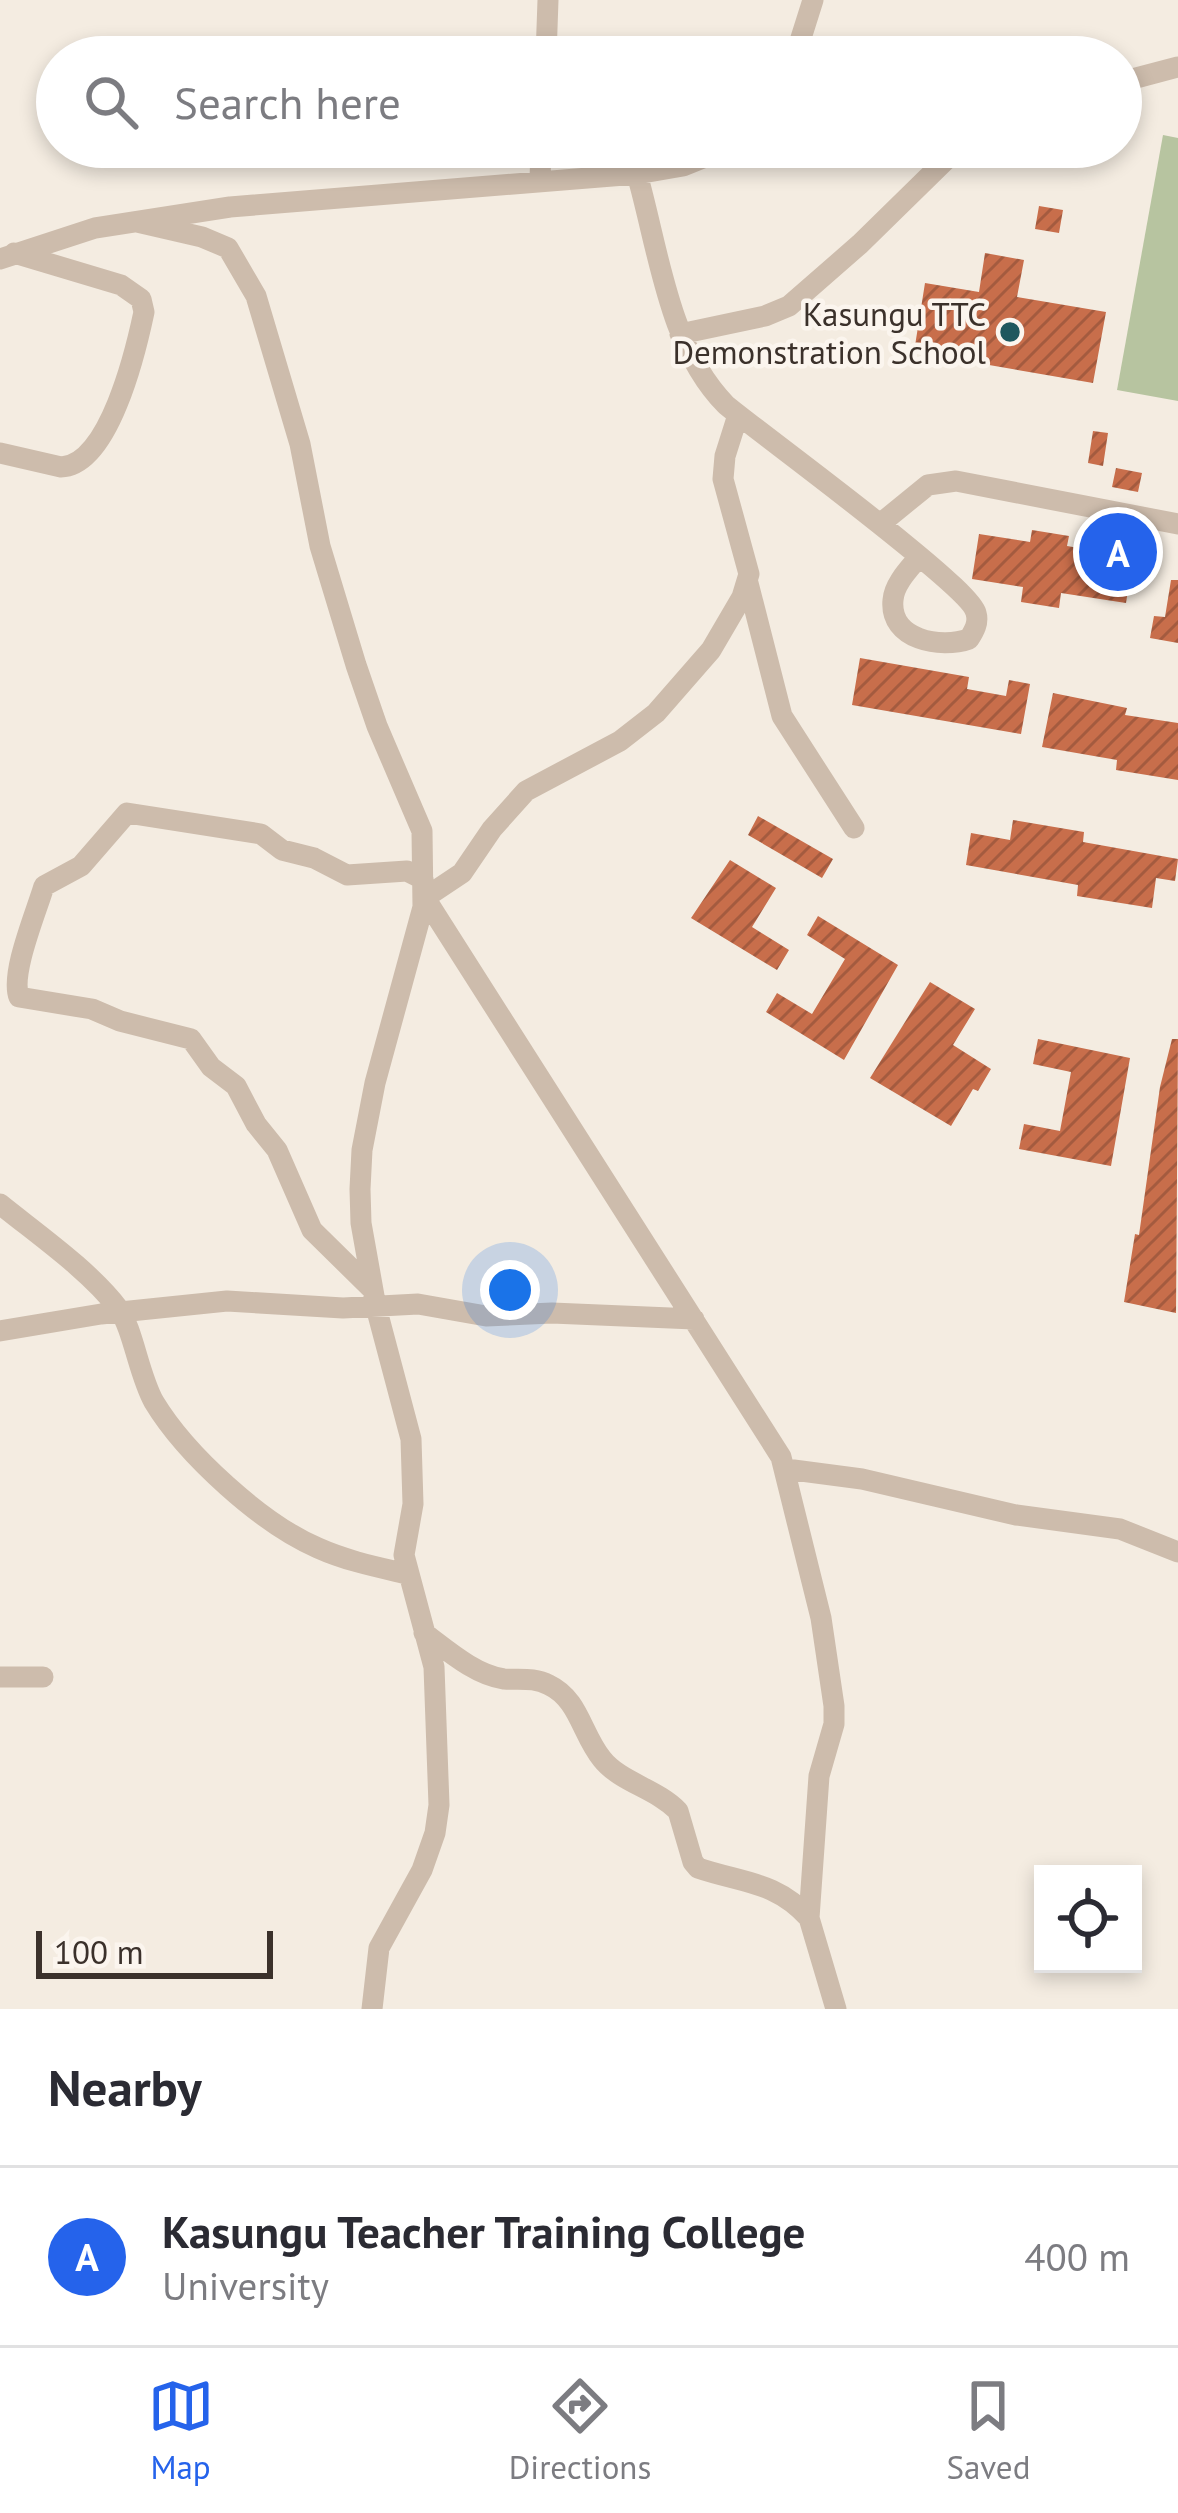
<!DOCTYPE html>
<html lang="en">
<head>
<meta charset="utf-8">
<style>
	body { margin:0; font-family:"PT Sans",sans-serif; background:#f7f7f7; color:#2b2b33 }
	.controls { position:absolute; right:36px; bottom:36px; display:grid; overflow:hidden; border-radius:0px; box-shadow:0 6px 18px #0003 }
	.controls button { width:108px; height:108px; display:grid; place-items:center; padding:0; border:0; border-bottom:3px solid #e1e1e2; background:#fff; color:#2b2b33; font:60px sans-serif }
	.scale { position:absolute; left:36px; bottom:30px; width:237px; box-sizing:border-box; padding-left:12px; border:6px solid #3b312b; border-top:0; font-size:33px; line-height:42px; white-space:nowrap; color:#3b312b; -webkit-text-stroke:9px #fbf5ee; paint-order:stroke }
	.you { position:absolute; left:510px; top:1290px; width:42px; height:42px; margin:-30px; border:9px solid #fff; border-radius:50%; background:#1a73e8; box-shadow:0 0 0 18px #1a73e833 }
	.badge { display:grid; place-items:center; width:78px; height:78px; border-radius:50%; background:#2563eb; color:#fff; font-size:39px; font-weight:700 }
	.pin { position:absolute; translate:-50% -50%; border:6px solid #fff; box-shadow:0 3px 12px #0006 }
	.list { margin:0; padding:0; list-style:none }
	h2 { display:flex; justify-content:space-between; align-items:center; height:156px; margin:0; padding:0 48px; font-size:51px }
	h2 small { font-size:39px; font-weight:400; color:#7c7c81 }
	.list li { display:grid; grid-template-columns:78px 1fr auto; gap:36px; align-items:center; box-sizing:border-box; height:180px; padding:0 48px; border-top:3px solid #e1e1e2 }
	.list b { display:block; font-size:45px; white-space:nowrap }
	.list p { margin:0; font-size:39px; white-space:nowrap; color:#7c7c81 }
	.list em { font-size:39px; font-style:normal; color:#7c7c81 }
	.icon { flex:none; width:66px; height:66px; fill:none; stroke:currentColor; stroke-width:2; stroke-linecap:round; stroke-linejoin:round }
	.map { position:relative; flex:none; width:1178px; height:2009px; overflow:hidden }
	.search { position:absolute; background:#fff; box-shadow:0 6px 18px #0003; left:36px; right:36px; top:36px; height:132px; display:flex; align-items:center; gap:30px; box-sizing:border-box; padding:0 42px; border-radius:66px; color:#7c7c81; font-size:45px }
	.sheet { height:336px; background:#fff }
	nav { display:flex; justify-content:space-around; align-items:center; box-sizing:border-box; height:168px; border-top:3px solid #e1e1e2; background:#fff; font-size:33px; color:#7c7c81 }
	nav a { display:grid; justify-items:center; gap:6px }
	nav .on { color:#2563eb }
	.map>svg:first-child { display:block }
	.grass { fill:#b7c4a0 }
	.building { fill:url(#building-hatch) }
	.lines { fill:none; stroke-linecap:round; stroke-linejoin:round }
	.minor { stroke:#cdbcac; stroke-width:21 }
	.poi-dot { fill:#1f585e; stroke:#fbf5ee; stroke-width:4.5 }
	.labels { text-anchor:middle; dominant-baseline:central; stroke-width:9; stroke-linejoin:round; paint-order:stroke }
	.poi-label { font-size:33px; fill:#3b312b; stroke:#fbf5ee; text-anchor:end }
</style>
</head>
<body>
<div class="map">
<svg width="1178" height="2009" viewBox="0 0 1178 2009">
	<defs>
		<pattern id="building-hatch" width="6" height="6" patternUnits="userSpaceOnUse" patternTransform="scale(3)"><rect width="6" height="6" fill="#c86e4b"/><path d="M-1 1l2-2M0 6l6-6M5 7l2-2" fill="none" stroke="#a45b3f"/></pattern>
	</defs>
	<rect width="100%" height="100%" fill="#f4ece1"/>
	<!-- grass -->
	<path class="grass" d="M1163 135 1178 138V401L1117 390Z"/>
	<!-- building -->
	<path class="building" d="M1039 206 1063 210 1059 233 1035 229Z
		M985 253 1024 260 1017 297 1106 312 1093 383 914 352 925 283 979 292Z
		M1093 431 1108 433 1103 466 1088 463Z
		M1116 468 1142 473 1138 492 1112 487Z
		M1032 530 1069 536 1067 546 1133 557 1126 603 1061 593 1059 608 1021 602 1023 587 972 579 979 534 1030 542Z
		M1171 580H1178V643L1150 638 1154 616 1165 617Z
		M860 658 969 677 967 689 1006 696 1009 680 1030 684 1021 734 852 705Z
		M1053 693 1127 708 1125 715 1178 723V780L1116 770 1117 760 1042 747Z
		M758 816 833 859 822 878 748 835Z
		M1013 820 1084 832 1083 842 1178 859 1175 881 1156 878 1152 908 1077 896 1078 885 966 865 971 833 1010 840Z
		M730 860 776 888 752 927 789 950 777 970 691 918Z
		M818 916 898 965 844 1060 766 1012 777 993 812 1014 845 959 807 935Z
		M930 982 975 1009 953 1045 991 1069 978 1091 973 1089 951 1126 870 1078Z
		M1038 1039 1130 1058 1111 1166 1019 1149 1024 1124 1060 1131 1071 1072 1033 1064Z
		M1172 1039H1178L1176 1313 1124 1302 1135 1234 1139 1235 1160 1087Z"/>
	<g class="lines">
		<!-- minor -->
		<path class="minor" d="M546 57 548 0
			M795 57 813 0
			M1121 82 1178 67
			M637 174C659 251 668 346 726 405 762 435 970 586 976 613 979 623 974 631 969 639 941 649 889 640 893 600 894 584 909 569 919 557
			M540 180 541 147
			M137 222 202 237 228 248 256 296 300 444 320 546 356 665 377 726 422 831 423 907 375 1083 362 1150 360 1189 361 1223 376 1307 411 1439 413 1504 404 1555 434 1667 439 1805 435 1833 422 1870 379 1948 372 2009
			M0 259 95 228 230 207 637 174 683 166 730 147
			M680 334 765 316 789 306 860 244 959 147
			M0 453 61 467C109 466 136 350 144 312L141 299 121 285 14 253
			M880 524 928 485 956 481 1178 524
			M748 583 782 716 854 828
			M425 898 781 1457 821 1618 834 1706V1724L819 1776 809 1918 836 2009
			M423 899 462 873 492 829 526 791 620 741 656 713 711 650 742 597 749 574 723 479 725 456 738 415
			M0 1204C37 1234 89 1270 118 1308 133 1328 139 1376 154 1402 186 1455 262 1524 318 1548 347 1561 377 1567 407 1574
			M373 1290 312 1230 277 1150 256 1124 236 1086 211 1067 191 1039 120 1021 92 1009 19 997C10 974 36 913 44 886L81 866 127 813 261 834 282 850 314 858 347 875 407 871 423 879
			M0 1331 101 1314 227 1301 343 1308 418 1304 486 1316 552 1313 694 1319
			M786 1469 862 1479 1016 1515 1120 1529 1178 1552
			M424 1633C447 1650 475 1675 504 1679 520 1680 534 1677 549 1685 579 1699 582 1735 602 1759 620 1782 657 1789 678 1811L693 1862 698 1868C742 1883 776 1881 809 1918
			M0 1677H43"/>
	</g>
	<!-- markers -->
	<circle class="poi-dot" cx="1010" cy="332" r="12"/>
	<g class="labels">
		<!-- poi labels -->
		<g class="poi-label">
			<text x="986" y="313">Kasungu TTC<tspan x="986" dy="38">Demonstration School</tspan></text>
		</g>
	</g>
</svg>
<div class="controls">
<button><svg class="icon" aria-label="locate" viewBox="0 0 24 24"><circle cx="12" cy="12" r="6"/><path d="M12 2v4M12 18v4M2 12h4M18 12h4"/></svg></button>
</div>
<div class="scale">100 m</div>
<div class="you"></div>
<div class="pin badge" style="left:1118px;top:552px">A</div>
<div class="search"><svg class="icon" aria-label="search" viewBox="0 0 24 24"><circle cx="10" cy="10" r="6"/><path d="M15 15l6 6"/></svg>Search here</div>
</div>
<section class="sheet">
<h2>Nearby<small></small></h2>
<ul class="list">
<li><span class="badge">A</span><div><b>Kasungu Teacher Training College</b><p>University</p></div><em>400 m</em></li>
</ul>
</section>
<nav>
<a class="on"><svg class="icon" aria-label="map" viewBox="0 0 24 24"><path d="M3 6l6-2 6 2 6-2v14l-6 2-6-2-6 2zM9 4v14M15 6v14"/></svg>Map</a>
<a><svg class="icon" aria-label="directions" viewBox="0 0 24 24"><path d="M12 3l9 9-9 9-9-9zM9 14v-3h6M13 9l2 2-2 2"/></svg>Directions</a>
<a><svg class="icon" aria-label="saved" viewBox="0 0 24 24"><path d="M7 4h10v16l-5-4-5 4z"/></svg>Saved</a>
</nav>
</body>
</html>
